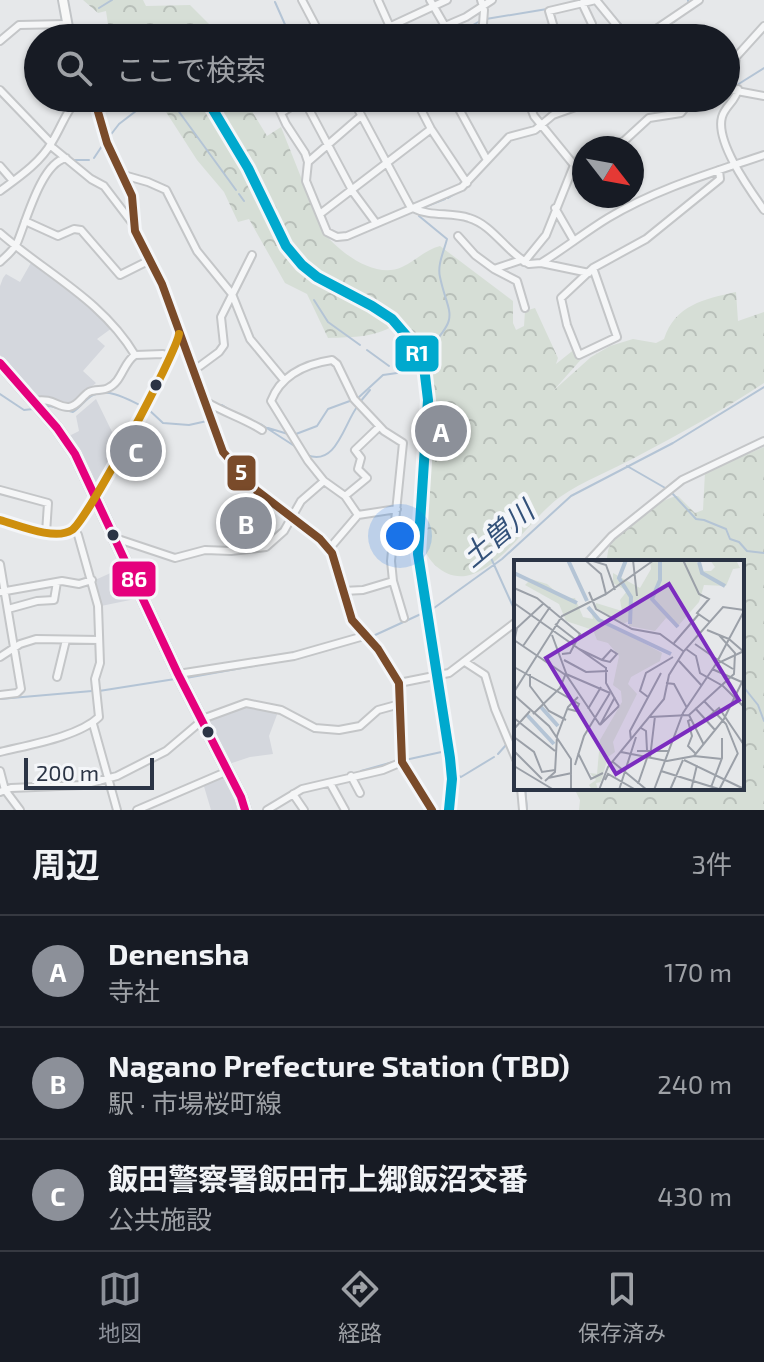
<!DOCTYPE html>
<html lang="ja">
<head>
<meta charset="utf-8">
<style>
	body { margin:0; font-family:"Exo 2","Noto Sans JP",sans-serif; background:#20242c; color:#f1f3f6 }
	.compass { position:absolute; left:572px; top:136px; width:72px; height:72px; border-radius:50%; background:#171b24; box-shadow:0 2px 6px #0004; rotate:121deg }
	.scale { position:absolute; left:24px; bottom:20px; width:130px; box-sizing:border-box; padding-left:8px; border:4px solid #2b3445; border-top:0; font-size:22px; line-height:28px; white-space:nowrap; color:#2b3445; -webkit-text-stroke:6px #f4f6f9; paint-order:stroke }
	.you { position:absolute; left:400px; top:536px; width:28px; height:28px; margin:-20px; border:6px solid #fff; border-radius:50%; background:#1a73e8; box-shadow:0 0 0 12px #1a73e833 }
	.badge { display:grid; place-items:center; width:52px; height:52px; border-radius:50%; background:#8c9099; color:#fff; font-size:26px; font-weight:700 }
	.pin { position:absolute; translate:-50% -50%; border:4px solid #fff; box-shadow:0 2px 8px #0006 }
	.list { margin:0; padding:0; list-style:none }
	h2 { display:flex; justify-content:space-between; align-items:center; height:104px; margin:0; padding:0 32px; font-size:34px }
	h2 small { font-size:26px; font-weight:400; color:#9ea1a6 }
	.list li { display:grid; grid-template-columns:52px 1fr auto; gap:24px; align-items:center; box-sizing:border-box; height:112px; padding:0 32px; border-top:2px solid #363941 }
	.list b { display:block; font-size:30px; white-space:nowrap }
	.list p { margin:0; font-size:26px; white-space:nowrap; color:#9ea1a6 }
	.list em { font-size:26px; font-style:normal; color:#9ea1a6 }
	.icon { flex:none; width:44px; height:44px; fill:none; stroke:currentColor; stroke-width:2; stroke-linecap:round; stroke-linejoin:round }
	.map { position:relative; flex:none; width:764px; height:810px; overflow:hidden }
	.search { position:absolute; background:#171b24; box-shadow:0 2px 6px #0004; left:24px; right:24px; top:24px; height:88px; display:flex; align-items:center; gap:20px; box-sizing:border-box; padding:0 28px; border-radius:44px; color:#9ea1a6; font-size:30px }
	.sheet { height:440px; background:#171b24 }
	nav { display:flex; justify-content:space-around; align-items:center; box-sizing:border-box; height:112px; border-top:2px solid #363941; background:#171b24; font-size:22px; color:#9ea1a6 }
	nav a { display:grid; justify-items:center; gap:4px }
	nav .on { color:#8c9099 }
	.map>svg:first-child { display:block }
	.built { fill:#d4d7dd }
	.forest { fill:url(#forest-crowns) }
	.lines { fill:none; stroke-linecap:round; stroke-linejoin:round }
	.stream { stroke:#b4c4d5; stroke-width:2 }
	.minor-casing { stroke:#c4c6c8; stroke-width:10 }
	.major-casing { stroke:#c2c5c8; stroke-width:12 }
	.highway-casing { stroke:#b8bbbf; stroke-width:14 }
	.minor { stroke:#f5f6f7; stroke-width:6 }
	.major { stroke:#f8f8f8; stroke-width:8 }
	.highway { stroke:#f8f8f8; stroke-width:10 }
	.bus-1-casing { stroke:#f4f6f9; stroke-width:14 }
	.bus-2-casing { stroke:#f4f6f9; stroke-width:14 }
	.bus-3-casing { stroke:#f4f6f9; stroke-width:14 }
	.bus-1 { stroke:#e5007d; stroke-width:8 }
	.bus-2 { stroke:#7a4b2a; stroke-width:8 }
	.bus-3 { stroke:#ce8f0e; stroke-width:8 }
	.rail-1-casing { stroke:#f4f6f9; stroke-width:16 }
	.rail-1 { stroke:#00a9ce; stroke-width:10 }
	.bus-dot { fill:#2b3445; stroke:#f4f6f9; stroke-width:3 }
	.labels { text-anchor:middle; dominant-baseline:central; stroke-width:8; stroke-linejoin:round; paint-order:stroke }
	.water-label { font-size:28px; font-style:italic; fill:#34527a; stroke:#f4f6f9 }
	.inset-river { fill:none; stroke:#b4c4d5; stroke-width:4 }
	.inset-road { fill:none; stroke:#9ba0a8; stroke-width:2 }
	.view { fill:#7b2cbf; fill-opacity:0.15; stroke:#7b2cbf; stroke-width:4 }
	.inset-edge { fill:none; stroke:#2b3445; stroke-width:4 }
	.line-badge { stroke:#f4f6f9; stroke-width:3 }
	.badge-label { font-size:22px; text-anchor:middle; font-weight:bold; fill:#fff }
</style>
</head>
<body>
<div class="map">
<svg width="764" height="810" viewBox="0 0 764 810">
	<defs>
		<pattern id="forest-crowns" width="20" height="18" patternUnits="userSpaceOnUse" patternTransform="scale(2)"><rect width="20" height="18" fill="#d6ded6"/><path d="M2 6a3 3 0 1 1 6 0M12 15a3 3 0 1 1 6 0" fill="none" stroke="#b8bfb9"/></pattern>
	</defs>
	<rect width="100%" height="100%" fill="#e6e8ea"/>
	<!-- built -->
	<path class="built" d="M32 261 87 301 112 328 97 339 105 346 83 371 96 383 68 406 49 397H37L0 355V286L3 278 6 274 20 282Z
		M96 399 115 438 111 441 116 454 100 486 96 487 67 437 79 431 76 416Z
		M124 567 140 598 101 606 95 580Z
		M247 705 278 712 269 736 273 754 250 757 229 764 207 721Z
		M225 774 235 793 240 810H211L203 783Z"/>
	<!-- forest -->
	<path class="forest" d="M83 0H143L146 6 190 5 210 25 215 38H110L106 11 98 13Z
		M157 98H244L267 136 281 127 322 230C337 251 375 280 402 267 415 261 425 250 440 246L513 301V323L516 330 524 326 525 311 535 308 558 358 556 364 576 348 585 355 553 391 591 357 610 346 633 339 656 343 664 339C675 305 704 299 736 292L738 321 764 312V383C723 410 680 434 636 457 612 470 583 481 560 497 532 517 505 563 473 574 449 583 428 564 422 543L430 382 426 356 399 322C378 338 353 337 328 338L307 294 285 283 249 219 238 222 224 192 197 160Z
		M764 447V810H579L580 800 574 788H742V562H606C608 556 607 549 611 544 623 529 659 498 678 496L695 513 703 510 705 472Z"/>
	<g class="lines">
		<!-- stream -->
		<path class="stream" d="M600 0 622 26
			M688 0V1
			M275 2 291 38
			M99 8 112 0
			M486 19 547 9
			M674 22 684 12
			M450 38 480 21
			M662 38 671 28
			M729 84 737 85 764 68
			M169 98 236 190
			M109 137 119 124 153 98
			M624 144 643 127
			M94 158 102 146
			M74 160H89
			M239 194 244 201
			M448 198 463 189
			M422 208 445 199
			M419 216 447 239C444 251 437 265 440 277 448 315 461 315 429 348
			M314 300 328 322 360 345
			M367 350 389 366
			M0 394 24 410 33 409
			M360 402 370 390
			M43 407 50 406 73 412C80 408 85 399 93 395 110 388 127 399 142 406
			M148 409 163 423 189 425 207 421
			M214 414 222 405 230 410
			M239 415 262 425
			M262 425 296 447
			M268 428 288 434
			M296 434 317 426 328 409 358 398 383 375 404 372 411 362
			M307 455C336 467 344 424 357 407
			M627 466 667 489
			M672 493 696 519 704 520 726 529 730 539 739 542 747 551 764 553
			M491 558 515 611
			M373 636 434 608 502 559 571 496 673 443 764 387
			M186 678 286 660
			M742 685 758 705 764 721
			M99 691 175 679
			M0 699 92 691
			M451 750 455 774 461 777 494 757
			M498 754 506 745
			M405 760 446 751
			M361 771 393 762
			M525 788 527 810"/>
		<defs>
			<path id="minor" d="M302 0 322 38
				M378 0 395 38
				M430 0 445 26 466 17 492 0
				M481 0 484 10 482 38
				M596 0 627 38
				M582 3 592 24
				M391 26 447 0
				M546 38 545 33 555 31 549 11 596 0
				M643 38 699 0
				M0 41 19 25 67 24
				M726 83 734 74 736 57 764 26
				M726 89 764 96
				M738 89C736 101 725 106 722 117 715 142 750 190 764 210
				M0 90 50 142 52 147 91 179 104 186 133 224
				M274 98 286 124 305 153 308 162 306 181 327 232 337 237 347 236 413 208C430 217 451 212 469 218 493 225 507 253 529 264L541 263 589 273
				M303 98 353 192 376 223
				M352 98 411 208
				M415 98 431 129 467 183
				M453 98 487 160
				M527 98 534 116 574 165
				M281 113 304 99
				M597 148 624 141 649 118 681 113 693 98
				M308 162 361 116
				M0 166 13 181
				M120 174 148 182 166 190 197 251 232 294 250 339 284 380
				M0 191C19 177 40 163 52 142 62 126 65 113 78 98
				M413 208 462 187 509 137 535 130 553 115 581 105 591 98
				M555 208 574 241
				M320 214 431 129
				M25 221 58 236 74 229 81 230 120 275 150 260
				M0 233C47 274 102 300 135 355L163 354 169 358
				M458 236 475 255 494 269
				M521 260 494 269 517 281 525 308
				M0 262C6 256 13 251 17 243 26 222 41 163 66 158
				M524 262 546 235 574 165 584 153
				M541 263C564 249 585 232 608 218 656 189 711 173 764 155
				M593 268 617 337 579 355 567 325 561 298 593 268 646 239 720 179 719 170
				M194 368 200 366 219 352 224 345 221 317 252 255
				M33 401C54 397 57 408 69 407 78 406 82 396 89 392 95 389 103 391 108 388 122 382 123 363 135 355
				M205 401C224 413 244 418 262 430
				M0 490 48 503 46 533
				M345 496 367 478 358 469 361 458 355 450 379 427
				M358 515 345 496 324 481 308 461 271 401C281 375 305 364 332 360L337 364 354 399 384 431 403 443 391 561 393 581 404 618
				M0 520C18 525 55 541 72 530 87 520 176 354 179 334
				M115 538 175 558 205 550 231 551 266 547 284 531 301 501 324 481
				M329 549 358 515 397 509
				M588 562 612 536 682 480 764 441
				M0 564 21 689 17 693 0 695
				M343 591 363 590 393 581
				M0 592 62 581 79 584 92 580
				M8 609 37 601 54 600 57 582
				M0 657 20 644 36 639 99 640
				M465 662 485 675 495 709 516 759
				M178 674 294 656 364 636
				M57 677 66 640
				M399 683 449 673 516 622
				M93 724 117 810
				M0 752C28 745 78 737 99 717L95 679 100 663 98 606 78 535 74 529
				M0 771 5 790 20 810
				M351 776 360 793
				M330 783 345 810
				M521 788 523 810
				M0 792 11 788 83 785 117 776 166 751 205 718 246 703 281 710 315 728 339 730 360 726 378 710 400 704
				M293 794 304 810
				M137 810 228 771
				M267 810 302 789 383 770 402 762"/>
			<path id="major" d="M63 0 70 38
				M94 98 107 143 132 196 135 231 162 284 223 452 256 490 320 539 332 553 352 620 378 649 399 683 402 762 432 810"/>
			<path id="highway" d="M0 363 57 428 75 454 178 674 241 797 245 810"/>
		</defs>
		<!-- minor casing -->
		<use href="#minor" class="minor-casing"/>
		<!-- major casing -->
		<use href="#major" class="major-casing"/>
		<!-- highway casing -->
		<use href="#highway" class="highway-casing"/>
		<!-- minor -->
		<use href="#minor" class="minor"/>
		<!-- major -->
		<use href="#major" class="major"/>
		<!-- highway -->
		<use href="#highway" class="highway"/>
		<defs>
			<path id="bus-1" d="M0 363 57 428 75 454 178 674 241 797 245 810"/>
			<path id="bus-2" d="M94 98 107 143 132 196 135 231 162 284 223 452 256 490 320 539 332 553 352 620 378 649 399 683 402 762 432 810"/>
			<path id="bus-3" d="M0 520C18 525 55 541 72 530 87 520 176 354 179 334"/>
		</defs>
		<!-- bus-1 casing -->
		<use href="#bus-1" class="bus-1-casing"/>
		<!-- bus-2 casing -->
		<use href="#bus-2" class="bus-2-casing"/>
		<!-- bus-3 casing -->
		<use href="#bus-3" class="bus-3-casing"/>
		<!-- bus-1 -->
		<use href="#bus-1" class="bus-1"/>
		<!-- bus-2 -->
		<use href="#bus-2" class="bus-2"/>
		<!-- bus-3 -->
		<use href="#bus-3" class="bus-3"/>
		<defs>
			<path id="rail-1" d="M206 98 248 168 286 246 302 265 317 277 372 306 392 319 411 341 424 367 428 400 418 554 450 758 452 779 449 810"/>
		</defs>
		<!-- rail-1 casing -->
		<use href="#rail-1" class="rail-1-casing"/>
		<!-- rail-1 -->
		<use href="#rail-1" class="rail-1"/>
	</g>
	<!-- markers -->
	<g class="bus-dot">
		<circle cx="156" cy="385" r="7"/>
		<circle cx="113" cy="535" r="7"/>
		<circle cx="208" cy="732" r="7"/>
	</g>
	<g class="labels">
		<!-- water labels -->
		<g class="water-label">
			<text transform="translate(497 533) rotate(-40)">土曽川</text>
		</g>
	</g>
	<!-- overview -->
	<g transform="translate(514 560)">
		<rect width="230" height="230" fill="#e6e8ea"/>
		<path d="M136 0 182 1 188 11H197L201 7 196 0H222L226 8 219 9 212 26 190 25 185 42 164 66 152 58 141 71 115 66V61L109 64 81 47 82 43 108 51 106 40 113 31 99 23V13L126 28 137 9ZM17 19 33 24 50 39 61 38 69 57 79 59 78 55 148 93 146 101 117 117 114 124 123 134 99 182 101 192 94 197 87 222 82 223 84 230H78L75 225 82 220 76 213 83 214 86 180 108 142 107 131 99 125 105 96 94 83 83 80 79 70 52 61 45 44 11 25Z" fill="#d6ded6"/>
		<path class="inset-river" d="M54 0 73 41M112 0 105 18 117 37 116 64M146 0V20L138 39 164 67M185 2 188 13 211 26M0 13 63 43M74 47 85 60 157 94M27 147 44 166M13 155 40 184"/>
		<path class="inset-road" d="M71 0 87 14 92 34 140 0M76 0 92 5 101 30M119 0 123 36M169 0 185 34 195 39 183 53 196 62M0 28 23 38 66 74 56 93 48 94M75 32 82 49 118 69 146 74 169 91M0 43 92 108M230 51 215 79 230 92M41 64 63 81M193 70 215 79 204 100 219 109M0 80 53 116 86 165M0 82 3 68 30 43M160 83 185 54M181 84 204 100M9 86 36 47M65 89 88 100 96 102 103 94 97 90 88 100M172 89 182 96 186 113 209 126 230 147M50 100 72 112 94 111M165 101 188 126M0 107 41 130M92 107V123L105 146M198 109 230 123M16 114V126L35 151 52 160M52 114 96 133M152 123 160 124 173 148M41 130 65 144 62 151 54 149M0 132 48 56 92 34M0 135 35 166 57 199V230M134 137 126 131 132 113 159 97M190 141 212 164 224 194M181 148 201 170M74 149 87 127M19 154 46 128 52 113 38 75M175 155 220 114 221 93 205 75M136 157 175 155 190 185M0 158 41 191M178 159 174 161 178 176 174 186 182 194M86 165 101 137M86 165 105 146M127 168 132 171 133 190M181 168 205 148 230 185M0 169 16 151M0 177 20 192 28 212 41 210M117 180 116 171 147 113M0 191 28 219M123 191H154M107 192 153 201 180 196 210 159 230 118M64 193 77 219 89 213M180 196 208 199M136 198 141 156M170 200 230 229M99 202 133 230M61 205 70 176 96 133M0 206 40 230M147 211 208 230M34 218 58 213M91 220 94 214 122 230M31 221 41 212 43 176 54 147 64 137M124 224 133 198M85 230 94 207 150 139 155 115 170 91 209 47 230 50M105 230 122 177M140 230 169 153 202 104 230 91M156 230 169 200M177 230 183 205M196 230 208 198V178M205 230 224 193"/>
		<path class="view" d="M155 24 225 140 102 214 32 98Z"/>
		<rect width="230" height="230" class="inset-edge"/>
	</g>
	<g class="line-badge">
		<rect x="394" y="334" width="46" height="39" rx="8" fill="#00a9ce"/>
		<rect x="226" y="454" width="31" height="38" rx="8" fill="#7a4b2a"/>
		<rect x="111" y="560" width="46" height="38" rx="8" fill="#e5007d"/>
	</g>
	<g class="badge-label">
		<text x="417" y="361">R1</text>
		<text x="241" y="480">5</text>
		<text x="134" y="587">86</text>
	</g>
</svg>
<svg class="compass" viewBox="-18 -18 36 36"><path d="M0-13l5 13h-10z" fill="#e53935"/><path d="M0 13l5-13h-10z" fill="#9ea1a6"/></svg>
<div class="scale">200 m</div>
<div class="you"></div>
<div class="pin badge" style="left:441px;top:431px">A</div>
<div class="pin badge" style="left:246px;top:523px">B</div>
<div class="pin badge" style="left:136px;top:451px">C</div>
<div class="search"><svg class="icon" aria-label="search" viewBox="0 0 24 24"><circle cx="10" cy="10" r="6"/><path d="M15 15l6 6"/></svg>ここで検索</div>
</div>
<section class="sheet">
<h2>周辺<small>3件</small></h2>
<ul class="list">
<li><span class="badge">A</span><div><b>Denensha</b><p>寺社</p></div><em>170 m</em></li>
<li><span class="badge">B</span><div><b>Nagano Prefecture Station (TBD)</b><p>駅 · 市場桜町線</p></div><em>240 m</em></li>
<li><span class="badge">C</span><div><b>飯田警察署飯田市上郷飯沼交番</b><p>公共施設</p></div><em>430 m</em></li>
</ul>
</section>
<nav>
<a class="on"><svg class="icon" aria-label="map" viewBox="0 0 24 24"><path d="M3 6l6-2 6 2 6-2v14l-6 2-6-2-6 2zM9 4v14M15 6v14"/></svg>地図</a>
<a><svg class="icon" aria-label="directions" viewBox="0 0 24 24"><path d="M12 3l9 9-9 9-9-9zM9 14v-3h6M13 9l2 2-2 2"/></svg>経路</a>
<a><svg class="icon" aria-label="saved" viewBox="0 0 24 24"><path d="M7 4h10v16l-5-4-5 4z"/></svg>保存済み</a>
</nav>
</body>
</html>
